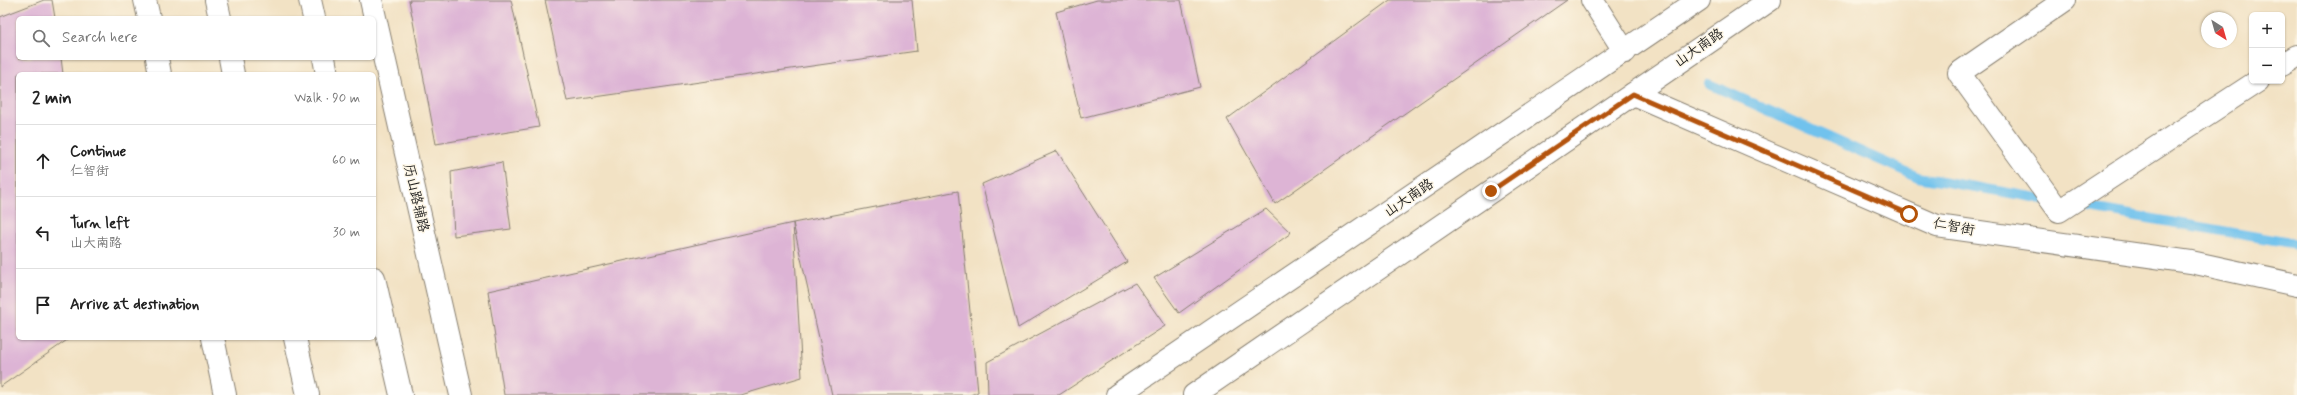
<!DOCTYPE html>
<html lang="en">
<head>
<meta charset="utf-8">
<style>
	body { margin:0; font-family:Mynerve,"LXGW WenKai TC",sans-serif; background:#f2f2f2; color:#222 }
	.controls { position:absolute; right:12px; top:12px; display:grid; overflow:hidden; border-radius:6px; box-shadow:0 1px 3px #0004 }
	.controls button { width:36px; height:36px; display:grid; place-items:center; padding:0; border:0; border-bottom:1px solid #e0e0e0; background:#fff; color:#222; font:20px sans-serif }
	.compass { position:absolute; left:2201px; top:12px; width:36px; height:36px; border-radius:50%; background:#fff; box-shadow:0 1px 3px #0004; rotate:143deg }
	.stop { position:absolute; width:12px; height:12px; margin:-9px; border:3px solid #b45309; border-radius:50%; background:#fff }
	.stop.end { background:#b45309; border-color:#fff; box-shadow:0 1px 4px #0008 }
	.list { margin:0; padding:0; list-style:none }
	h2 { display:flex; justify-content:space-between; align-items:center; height:52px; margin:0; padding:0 16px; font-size:17px }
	h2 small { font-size:13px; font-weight:400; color:#767676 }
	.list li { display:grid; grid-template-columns:26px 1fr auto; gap:12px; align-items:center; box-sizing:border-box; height:72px; padding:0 16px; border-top:1px solid #e0e0e0 }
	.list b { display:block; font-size:15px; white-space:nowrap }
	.list p { margin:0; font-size:13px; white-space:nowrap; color:#767676 }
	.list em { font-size:13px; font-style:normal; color:#767676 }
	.icon { flex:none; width:22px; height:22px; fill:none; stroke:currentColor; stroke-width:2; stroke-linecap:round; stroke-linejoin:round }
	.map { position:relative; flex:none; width:2297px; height:395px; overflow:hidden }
	.search { position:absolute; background:#fff; box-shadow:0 1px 3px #0004; left:16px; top:16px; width:360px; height:44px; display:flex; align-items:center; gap:10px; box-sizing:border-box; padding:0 14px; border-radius:6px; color:#767676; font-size:15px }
	.panel { position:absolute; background:#fff; box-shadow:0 1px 3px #0004; left:16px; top:72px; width:360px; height:268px; border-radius:6px }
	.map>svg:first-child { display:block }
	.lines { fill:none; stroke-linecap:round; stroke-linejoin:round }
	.stream { stroke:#71c2ed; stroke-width:10 }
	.building { fill:#ddb4d5 }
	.minor-casing { stroke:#877f70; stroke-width:24 }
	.tertiary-casing { stroke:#877f70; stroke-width:24 }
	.secondary-casing { stroke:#877f70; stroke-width:24 }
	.primary-casing { stroke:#877f70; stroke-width:24 }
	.minor { stroke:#fff; stroke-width:22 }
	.tertiary { stroke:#fff; stroke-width:22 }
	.secondary { stroke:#fff; stroke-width:22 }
	.primary { stroke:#fff; stroke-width:22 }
	.route { stroke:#b45309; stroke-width:5 }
	.labels { text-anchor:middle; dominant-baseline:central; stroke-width:3; stroke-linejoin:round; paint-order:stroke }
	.street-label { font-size:14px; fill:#1c1c1c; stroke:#fcf5e5 }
</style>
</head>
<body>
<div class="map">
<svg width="2297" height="395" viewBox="0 0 2297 395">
	<rect width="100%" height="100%" fill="#fcf5e5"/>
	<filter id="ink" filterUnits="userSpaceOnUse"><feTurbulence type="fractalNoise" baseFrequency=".025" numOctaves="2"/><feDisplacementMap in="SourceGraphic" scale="8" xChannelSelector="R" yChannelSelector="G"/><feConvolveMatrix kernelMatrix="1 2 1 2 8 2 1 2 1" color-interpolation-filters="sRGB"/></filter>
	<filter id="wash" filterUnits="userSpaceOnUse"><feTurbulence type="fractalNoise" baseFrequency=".012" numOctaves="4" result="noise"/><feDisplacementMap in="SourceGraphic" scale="16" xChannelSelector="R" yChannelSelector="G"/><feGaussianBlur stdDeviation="0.9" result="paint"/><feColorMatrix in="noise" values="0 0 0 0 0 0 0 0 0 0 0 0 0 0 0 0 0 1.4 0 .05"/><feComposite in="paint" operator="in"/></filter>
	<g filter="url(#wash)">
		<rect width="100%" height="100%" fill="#f2e2c4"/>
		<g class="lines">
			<!-- stream -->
			<path class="stream" d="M1709 84 1918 177 2049 200
				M2073 205 2297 244"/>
		</g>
		<g id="blocks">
			<!-- building -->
			<path class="building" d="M44 0H52L55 18H18V58H61L63 74H18V338H70L0 387V17Z
				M409 0H511L539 127 436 144Z
				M545 0H912L917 51 567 101Z
				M1097 0H1181L1200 87 1081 118 1056 12Z
				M1390 0H1567L1275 204 1227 119Z
				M1057 151 1127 262 1018 328 982 184Z
				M502 162 511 229 454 236 451 172Z
				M958 191 978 392 970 395H832L793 223 802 377 741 395H504L488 291 793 223Z
				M1266 209 1291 233 1179 313 1154 278Z
				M1135 283 1165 326 1059 395H988L987 362Z"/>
		</g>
	</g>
	<g filter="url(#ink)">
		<use href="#blocks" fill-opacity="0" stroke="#877f70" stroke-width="1"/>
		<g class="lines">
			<defs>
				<path id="minor" d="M1592 0 1625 52
					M2065 0 1959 73 2059 211 2258 81
					M2282 65 2297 56
					M1633 94 1937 226 2191 262 2297 285"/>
				<path id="tertiary" d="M145 0 149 18
					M371 0 461 395
					M157 58 160 74
					M213 338 225 395"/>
				<path id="secondary" d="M1117 395 1699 0
					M1194 395 1770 0"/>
				<path id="primary" d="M216 0 220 18
					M310 0 314 18
					M230 58 233 74
					M324 58 327 74
					M374 278 401 395
					M295 338 308 395"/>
			</defs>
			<!-- minor casing -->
			<use href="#minor" class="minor-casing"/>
			<!-- tertiary casing -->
			<use href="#tertiary" class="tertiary-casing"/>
			<!-- secondary casing -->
			<use href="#secondary" class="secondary-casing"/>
			<!-- primary casing -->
			<use href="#primary" class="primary-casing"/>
			<!-- minor -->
			<use href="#minor" class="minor"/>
			<!-- tertiary -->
			<use href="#tertiary" class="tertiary"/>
			<!-- secondary -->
			<use href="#secondary" class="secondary"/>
			<!-- primary -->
			<use href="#primary" class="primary"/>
		</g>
	</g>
	<g class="lines" filter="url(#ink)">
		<!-- route -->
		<path class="route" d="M1491 191 1633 94 1909 214"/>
	</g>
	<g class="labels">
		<!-- street labels -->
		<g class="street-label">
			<text transform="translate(1699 48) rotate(-35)">山大南路</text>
			<text transform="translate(416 198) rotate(77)">历山路辅路</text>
			<text transform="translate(1409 198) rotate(-34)">山大南路</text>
			<text transform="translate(1954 227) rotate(11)">仁智街</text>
		</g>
	</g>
</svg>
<div class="controls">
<button>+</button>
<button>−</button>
</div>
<svg class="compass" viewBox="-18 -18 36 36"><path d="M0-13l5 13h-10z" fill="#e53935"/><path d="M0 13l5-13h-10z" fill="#767676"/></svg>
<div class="stop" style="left:1909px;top:214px"></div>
<div class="stop end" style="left:1491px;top:191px"></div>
<div class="search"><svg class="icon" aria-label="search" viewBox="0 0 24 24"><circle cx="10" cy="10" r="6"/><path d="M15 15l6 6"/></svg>Search here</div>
<section class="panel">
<h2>2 min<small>Walk · 90 m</small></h2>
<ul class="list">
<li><svg class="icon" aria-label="ahead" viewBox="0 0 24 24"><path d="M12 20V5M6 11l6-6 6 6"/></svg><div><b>Continue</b><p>仁智街</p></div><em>60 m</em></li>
<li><svg class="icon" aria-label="left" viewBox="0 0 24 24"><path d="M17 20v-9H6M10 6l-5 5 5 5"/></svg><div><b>Turn left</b><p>山大南路</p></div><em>30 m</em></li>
<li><svg class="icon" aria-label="arrive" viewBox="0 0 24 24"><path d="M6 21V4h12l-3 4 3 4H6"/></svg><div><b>Arrive at destination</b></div></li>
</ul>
</section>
</div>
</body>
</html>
